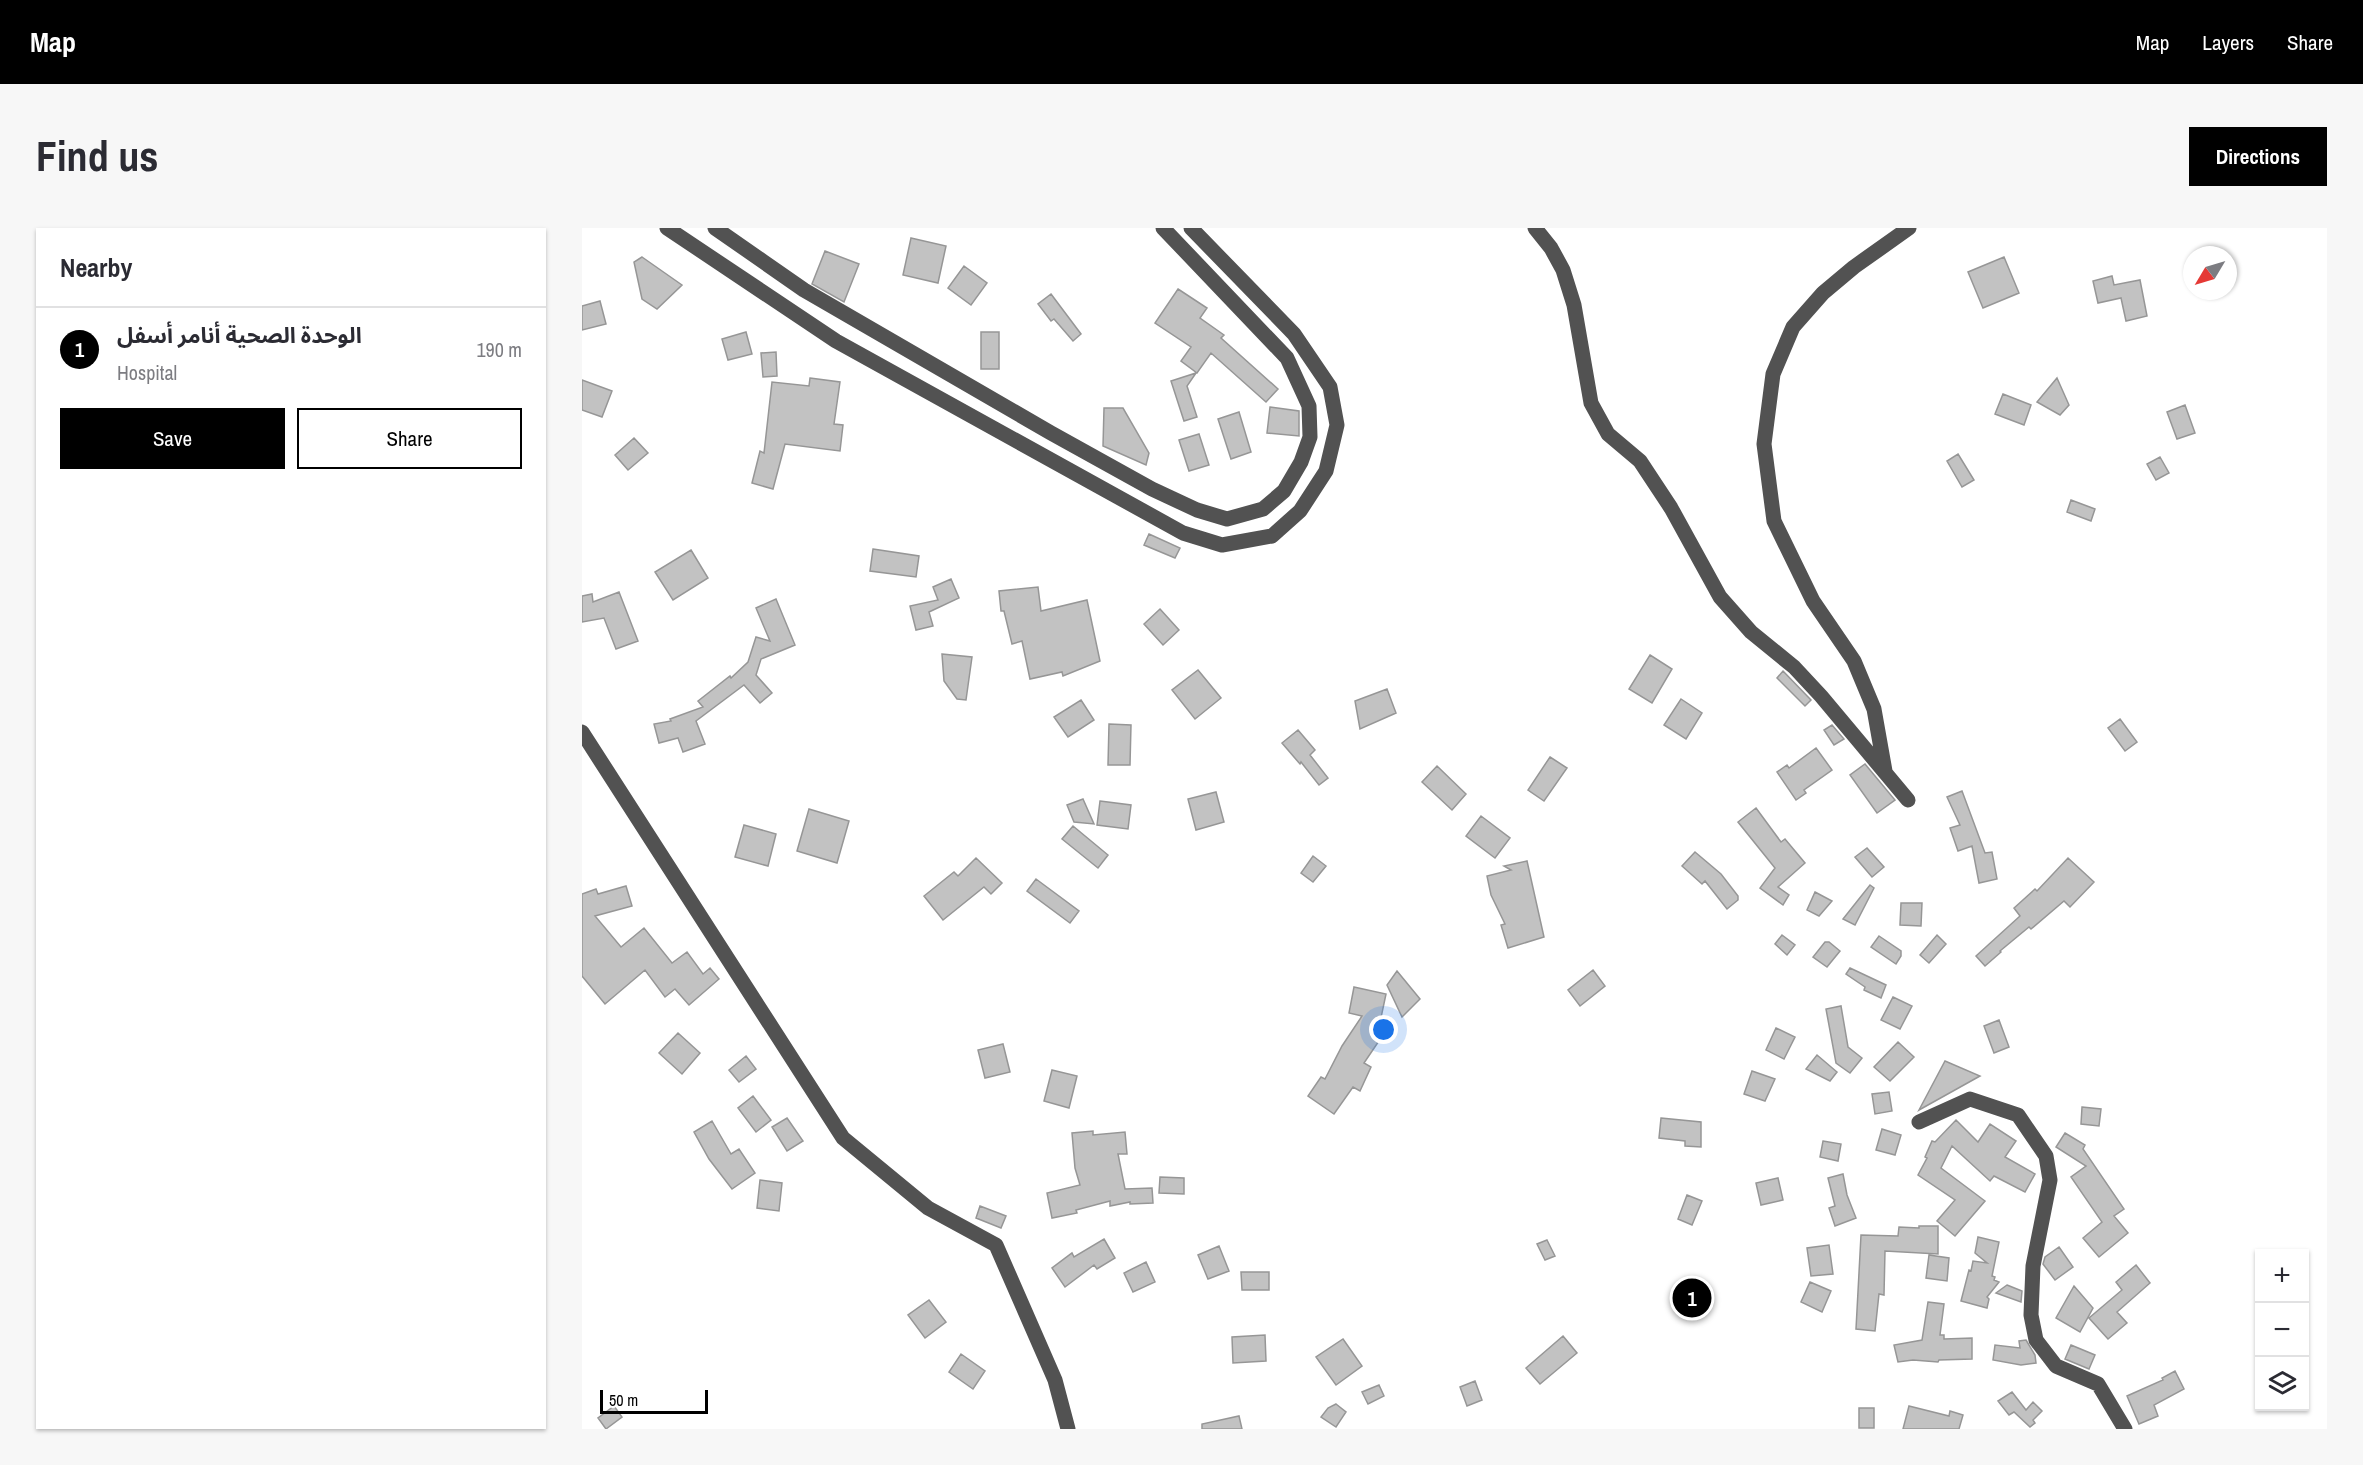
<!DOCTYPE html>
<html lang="en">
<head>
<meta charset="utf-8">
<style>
	body { margin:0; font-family:"Archivo Narrow","Noto Sans Arabic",sans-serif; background:#f7f7f7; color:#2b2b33 }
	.controls { position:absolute; right:18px; bottom:18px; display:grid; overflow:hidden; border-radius:0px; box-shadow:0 2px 4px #0004 }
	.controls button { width:54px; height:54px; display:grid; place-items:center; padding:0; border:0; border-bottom:2px solid #e1e1e2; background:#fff; color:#2b2b33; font:30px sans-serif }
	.compass { position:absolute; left:1601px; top:18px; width:54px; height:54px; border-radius:50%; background:#fff; box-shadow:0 2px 4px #0004; rotate:232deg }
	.scale { position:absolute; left:18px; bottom:15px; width:108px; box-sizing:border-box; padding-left:6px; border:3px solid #000; border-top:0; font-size:16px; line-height:21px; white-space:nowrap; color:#000; -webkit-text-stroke:4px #fff; paint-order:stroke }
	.you { position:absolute; left:802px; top:802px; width:21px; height:21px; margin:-15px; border:4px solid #fff; border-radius:50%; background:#1a73e8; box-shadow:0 0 0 9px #1a73e833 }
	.badge { display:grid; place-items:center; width:39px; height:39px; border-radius:50%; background:#000; color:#fff; font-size:20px; font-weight:700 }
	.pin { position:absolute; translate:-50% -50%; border:3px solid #fff; box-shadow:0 2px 6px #0006 }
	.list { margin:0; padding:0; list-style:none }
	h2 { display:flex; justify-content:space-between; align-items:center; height:78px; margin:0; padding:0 24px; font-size:26px }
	h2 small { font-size:20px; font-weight:400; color:#7c7c81 }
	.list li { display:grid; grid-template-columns:39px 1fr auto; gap:18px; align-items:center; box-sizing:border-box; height:84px; padding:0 24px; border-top:2px solid #e1e1e2 }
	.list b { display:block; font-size:22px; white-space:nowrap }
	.list p { margin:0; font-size:20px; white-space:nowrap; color:#7c7c81 }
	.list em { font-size:20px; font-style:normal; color:#7c7c81 }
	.actions { display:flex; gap:12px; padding:18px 24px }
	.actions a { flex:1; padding:14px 0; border:2px solid #000; border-radius:0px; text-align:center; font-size:21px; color:#000 }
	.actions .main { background:#000; color:#fff }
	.icon { flex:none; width:33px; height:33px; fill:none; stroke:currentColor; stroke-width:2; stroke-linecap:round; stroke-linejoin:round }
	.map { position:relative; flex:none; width:1745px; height:1201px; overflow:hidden; border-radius:0px }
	header { display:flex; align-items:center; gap:36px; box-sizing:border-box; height:84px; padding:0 30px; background:#000; color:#fff }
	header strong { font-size:28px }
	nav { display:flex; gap:33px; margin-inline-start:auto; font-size:21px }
	.intro { display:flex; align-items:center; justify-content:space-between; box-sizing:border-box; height:144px; padding:0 36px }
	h1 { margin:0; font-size:42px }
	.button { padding:15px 27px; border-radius:0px; background:#000; color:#fff; font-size:21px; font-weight:700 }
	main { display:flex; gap:36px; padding:0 36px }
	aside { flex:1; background:#fff; border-radius:0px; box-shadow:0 2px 4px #0004 }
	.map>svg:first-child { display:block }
	.building { fill:#c2c2c2; stroke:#969696; stroke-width:1.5 }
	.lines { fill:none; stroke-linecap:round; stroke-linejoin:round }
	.minor { stroke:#525252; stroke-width:15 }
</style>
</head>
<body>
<header>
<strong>Map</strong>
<nav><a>Map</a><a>Layers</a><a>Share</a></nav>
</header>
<div class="intro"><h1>Find us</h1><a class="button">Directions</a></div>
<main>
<aside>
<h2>Nearby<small></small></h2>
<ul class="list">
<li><span class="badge">1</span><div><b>الوحدة الصحية أنامر أسفل</b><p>Hospital</p></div><em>190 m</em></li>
</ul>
<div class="actions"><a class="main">Save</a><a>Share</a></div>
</aside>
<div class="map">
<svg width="1745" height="1201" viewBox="0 0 1745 1201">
	<rect width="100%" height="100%" fill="#fff"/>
	<!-- building -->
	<path class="building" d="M329 10 364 18 356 55 321 47Z
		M243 23 277 36 262 74 230 56Z
		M60 29 100 57 75 81 60 71 52 34Z
		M1422 29 1437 65 1401 80 1386 44Z
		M382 38 405 55 389 77 366 60Z
		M1530 48 1532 57 1558 52 1565 88 1544 93 1539 70 1516 75 1511 53Z
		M596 61 625 80 618 90 642 107 639 110 696 161 684 174 629 125 615 145 599 133 609 119 573 95Z
		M469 66 499 106 491 113 472 91 469 93 456 76Z
		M18 73 24 96 0 102V78Z
		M164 104 170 126 146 132 140 111Z
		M399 104H417V141H399Z
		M194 124 195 148 181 149 179 125Z
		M614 145 605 158 615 189 602 193 589 153Z
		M228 150 258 154 252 196 261 197 258 223 203 216 191 261 170 255 178 223 182 225 190 154 227 158Z
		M1475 150 1487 177 1478 187 1455 174Z
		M0 152 30 163 20 189 0 182Z
		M1421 166 1449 177 1442 197 1413 186Z
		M1603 177 1613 205 1595 211 1585 184Z
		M688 179 717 183V208L685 205Z
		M522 180H541L567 225 564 237 521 218Z
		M657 184 669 224 649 231 636 191Z
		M617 206 627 237 607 243 597 212Z
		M52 210 66 225 46 242 33 227Z
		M1376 226 1392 252 1380 259 1365 233Z
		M1578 229 1587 245 1574 252 1565 236Z
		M1489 272 1513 281 1509 293 1485 284Z
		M567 306 598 320 593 330 562 317Z
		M291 321 337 328 334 349 288 343Z
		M109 322 126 350 91 372 73 344Z
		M369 351 377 370 347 384 351 398 334 402 328 378 356 372 351 359Z
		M456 359 459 383 505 372 518 433 481 448 480 444 448 451 440 413 430 416 422 383H419L417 363Z
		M37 364 56 413 34 421 22 390 0 394V368L10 366 11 374Z
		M194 371 213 417 179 431 174 447 190 465 178 475 162 457 114 493 123 516 101 524 96 510 77 515 72 496 89 493 88 491 121 479 116 473 148 448 149 450 166 434 174 409 188 413 174 380Z
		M578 381 597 402 581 417 562 396Z
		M360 426 390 429 384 472 375 471 362 453Z
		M1068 427 1090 441 1070 475 1047 461Z
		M616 442 639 470 613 491 590 462Z
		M1201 443 1229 472 1223 478 1195 450Z
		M805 461 814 485 778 501 773 473Z
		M1099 471 1120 485 1104 511 1082 497Z
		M499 472 512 492 486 509 472 489Z
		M1538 491 1555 514 1543 523 1526 500Z
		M527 496 549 497 548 537H526Z
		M1250 497 1262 511 1252 517 1242 502Z
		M716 502 733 522 728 527 746 550 737 557 719 534 718 536 700 515Z
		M1234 520 1250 542 1222 562 1224 565 1214 572 1195 544 1205 537 1207 540Z
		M968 529 985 540 962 573 946 562Z
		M1283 536 1313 572 1295 585 1268 547Z
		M855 538 884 566 870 582 840 554Z
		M1380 563 1403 625 1410 624 1415 651 1397 655 1390 618 1376 623 1368 600 1378 597 1365 569Z
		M634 564 642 594 614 602 606 571Z
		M501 571 512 596 492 594 485 577Z
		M518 573 549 577 546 601 515 597Z
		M1174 580 1199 614 1203 611 1223 635 1196 659 1207 667 1201 677 1178 660 1193 640 1156 594Z
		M227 581 267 593 255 635 215 623Z
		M899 588 928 610 913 630 884 608Z
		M162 597 194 606 186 638 153 629Z
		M491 598 526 627 516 640 480 611Z
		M1285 620 1302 639 1290 649 1273 629Z
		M1113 624 1139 646 1156 668V672L1145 681 1123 653 1120 656 1100 638Z
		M731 628 744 638 731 654 719 645Z
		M394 630 420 655 409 666 402 659 361 692 342 668 372 644 376 648Z
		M1486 630 1512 654 1488 679 1482 673 1449 701 1447 699 1418 723 1419 724 1403 738 1394 728 1438 688 1432 680 1453 661 1455 663Z
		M945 633 962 709 926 720 919 697 923 696 909 667 905 648 929 642 922 638Z
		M454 651 497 683 488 695 445 663Z
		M1288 657 1292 660 1273 697 1261 691Z
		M44 658 50 678 13 688 39 719 62 700 90 735 105 724 121 746 128 740 137 751 107 777 93 761 83 769 63 742 23 776 0 748V666L14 661 16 666Z
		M1233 664 1250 673 1237 688 1225 682Z
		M1319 675H1340L1339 698 1318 697Z
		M1200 707 1213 717 1205 727 1193 716Z
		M1355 707 1364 716 1347 735 1338 727Z
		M1297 708 1319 723V728L1314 736 1289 719Z
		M1243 714H1247L1258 723 1245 739 1231 729Z
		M1268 740 1304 757 1299 770 1282 762 1283 759 1264 746Z
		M1011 742 1023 758 998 778 986 762Z
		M815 743 838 771 820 789 805 757Z
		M772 759 804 766 796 804 801 807 782 835 789 839 778 863 771 859 752 886 726 868 739 849 743 851 760 818 780 788 767 785Z
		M1311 769 1330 778 1318 801 1299 792Z
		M1259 778 1266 819 1280 830 1268 845 1254 835 1244 781Z
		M1417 792 1427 819 1412 825 1402 798Z
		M1194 800 1213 809 1202 831 1184 822Z
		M96 805 118 825 100 846 77 825Z
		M1316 814 1332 829 1308 853 1292 839Z
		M421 816 428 844 403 850 396 822Z
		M1235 827 1255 844 1248 853 1224 841Z
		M164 828 174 841 157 854 147 842Z
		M1363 833 1398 848 1337 882Z
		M470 842 495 848 487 880 462 873Z
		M1170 843 1193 851 1183 873 1162 866Z
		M1307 864 1310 883 1293 886 1290 866Z
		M171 868 189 892 174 904 156 880Z
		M1500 879 1519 881 1517 898 1499 896Z
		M205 890 221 913 205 923 190 899Z
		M1079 890 1119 894V919L1103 918V913L1077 910Z
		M1374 892 1396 914 1408 896 1434 913 1423 929 1453 946 1443 964 1412 948 1408 953 1370 918 1359 940 1403 973 1373 1008 1355 993 1373 972 1336 947 1345 930 1343 929 1350 913 1353 914Z
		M130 893 149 926 157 921 173 945 150 961 127 931 112 904Z
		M1300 901 1319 907 1313 927 1294 922Z
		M511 903V907L543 904 545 926H536L543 961 570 960 571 975 548 976V974L528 978V973L494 982 495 985 470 990 465 965 498 957 493 940 490 905Z
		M1483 905 1503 917 1501 921 1542 981 1532 988 1546 1005 1517 1029 1501 1010 1520 994 1489 949 1504 938 1474 919Z
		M1241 913 1259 916 1256 933 1238 929Z
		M1261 946 1265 967 1274 990 1253 998 1247 980 1253 978 1246 950Z
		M578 949 602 950V966L577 965Z
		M1196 950 1201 972 1179 977 1174 955Z
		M178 952 200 955 197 983 175 980Z
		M1105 967 1120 973 1110 997 1096 991Z
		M398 978 424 988 419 1000 394 990Z
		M1337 998H1356V1026L1303 1023 1302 1067 1297 1066 1293 1103 1274 1101 1279 1007 1316 1008 1317 999 1337 1000Z
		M1396 1009 1417 1014 1410 1048 1413 1049 1412 1052 1417 1054 1405 1069 1407 1071 1405 1080 1379 1073 1387 1042 1389 1043 1391 1033 1405 1035 1393 1025Z
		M522 1011 533 1030 515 1041 512 1037 483 1059 470 1040 490 1025 492 1029Z
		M965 1012 973 1028 963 1032 955 1016Z
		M1247 1017 1251 1046 1229 1048 1225 1020Z
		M637 1018 647 1043 626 1051 616 1027Z
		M1477 1019 1491 1039 1473 1052 1461 1036 1463 1029Z
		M1347 1027 1367 1030 1365 1053 1344 1050Z
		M564 1034 573 1054 551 1064 542 1045Z
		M1554 1037 1568 1055 1535 1084 1545 1095 1526 1111 1507 1090 1540 1062 1534 1054Z
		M659 1044H687V1062H660Z
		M1228 1054 1249 1063 1240 1084 1219 1074Z
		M1425 1057 1440 1063 1439 1074 1414 1065Z
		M1492 1058 1511 1080 1498 1104 1474 1090Z
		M347 1072 364 1094 343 1110 326 1087Z
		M1346 1074 1362 1076 1358 1107H1362V1111L1390 1110V1131L1357 1132 1356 1134 1331 1132 1316 1134 1312 1117 1340 1112Z
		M683 1107 684 1133 651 1135 650 1109Z
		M981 1108 995 1125 958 1156 944 1140Z
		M761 1111 780 1138 754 1157 734 1129Z
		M1444 1112 1453 1127 1454 1135 1439 1137 1411 1132 1413 1117 1438 1120 1437 1113Z
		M1489 1117 1513 1127 1507 1141 1483 1131Z
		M379 1126 403 1143 391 1161 367 1144Z
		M1593 1143 1602 1161 1572 1177 1576 1188 1557 1196 1545 1168 1581 1152 1580 1150Z
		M893 1153 900 1172 885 1178 878 1159Z
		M797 1157 802 1168 786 1176 780 1164Z
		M1430 1164 1444 1182 1451 1174 1460 1183 1451 1192 1453 1195 1448 1199 1432 1184 1427 1187 1416 1173Z
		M754 1176 764 1184 754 1199 739 1189 746 1180Z
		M32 1178 40 1189 24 1201 16 1190Z
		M1327 1178 1367 1188 1368 1183 1381 1187 1377 1201H1321Z
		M1277 1180H1292V1200H1277Z
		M657 1188 660 1201H620V1196Z"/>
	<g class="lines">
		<!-- minor -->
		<path class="minor" d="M85 0 254 113 601 305 640 317 690 308 718 283 744 243 755 197 748 159 712 106 609 0
			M133 0 222 62 469 205 570 261 615 282 645 291 681 281 702 263 719 234 728 209 727 178 705 130 581 0
			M953 0 969 20 981 42 992 77 1009 175 1026 206 1058 233 1089 280 1138 369 1169 404 1212 439 1239 468 1326 572
			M0 504 261 910 346 980 414 1017 473 1152 486 1201
			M1303 543 1292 481 1272 433 1231 373 1192 293 1182 216 1191 146 1211 99 1241 65 1272 39 1327 0
			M1337 894 1388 871 1436 887 1464 928 1468 952 1451 1038 1449 1087 1454 1112 1474 1138 1516 1156 1543 1201"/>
	</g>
</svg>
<div class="controls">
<button>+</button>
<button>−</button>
<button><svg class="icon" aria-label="layers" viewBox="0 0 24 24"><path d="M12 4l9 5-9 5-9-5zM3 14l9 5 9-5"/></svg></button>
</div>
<svg class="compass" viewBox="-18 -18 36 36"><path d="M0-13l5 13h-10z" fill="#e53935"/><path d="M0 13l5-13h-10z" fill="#7c7c81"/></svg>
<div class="scale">50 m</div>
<div class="you"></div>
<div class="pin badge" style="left:1110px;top:1070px">1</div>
</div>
</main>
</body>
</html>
